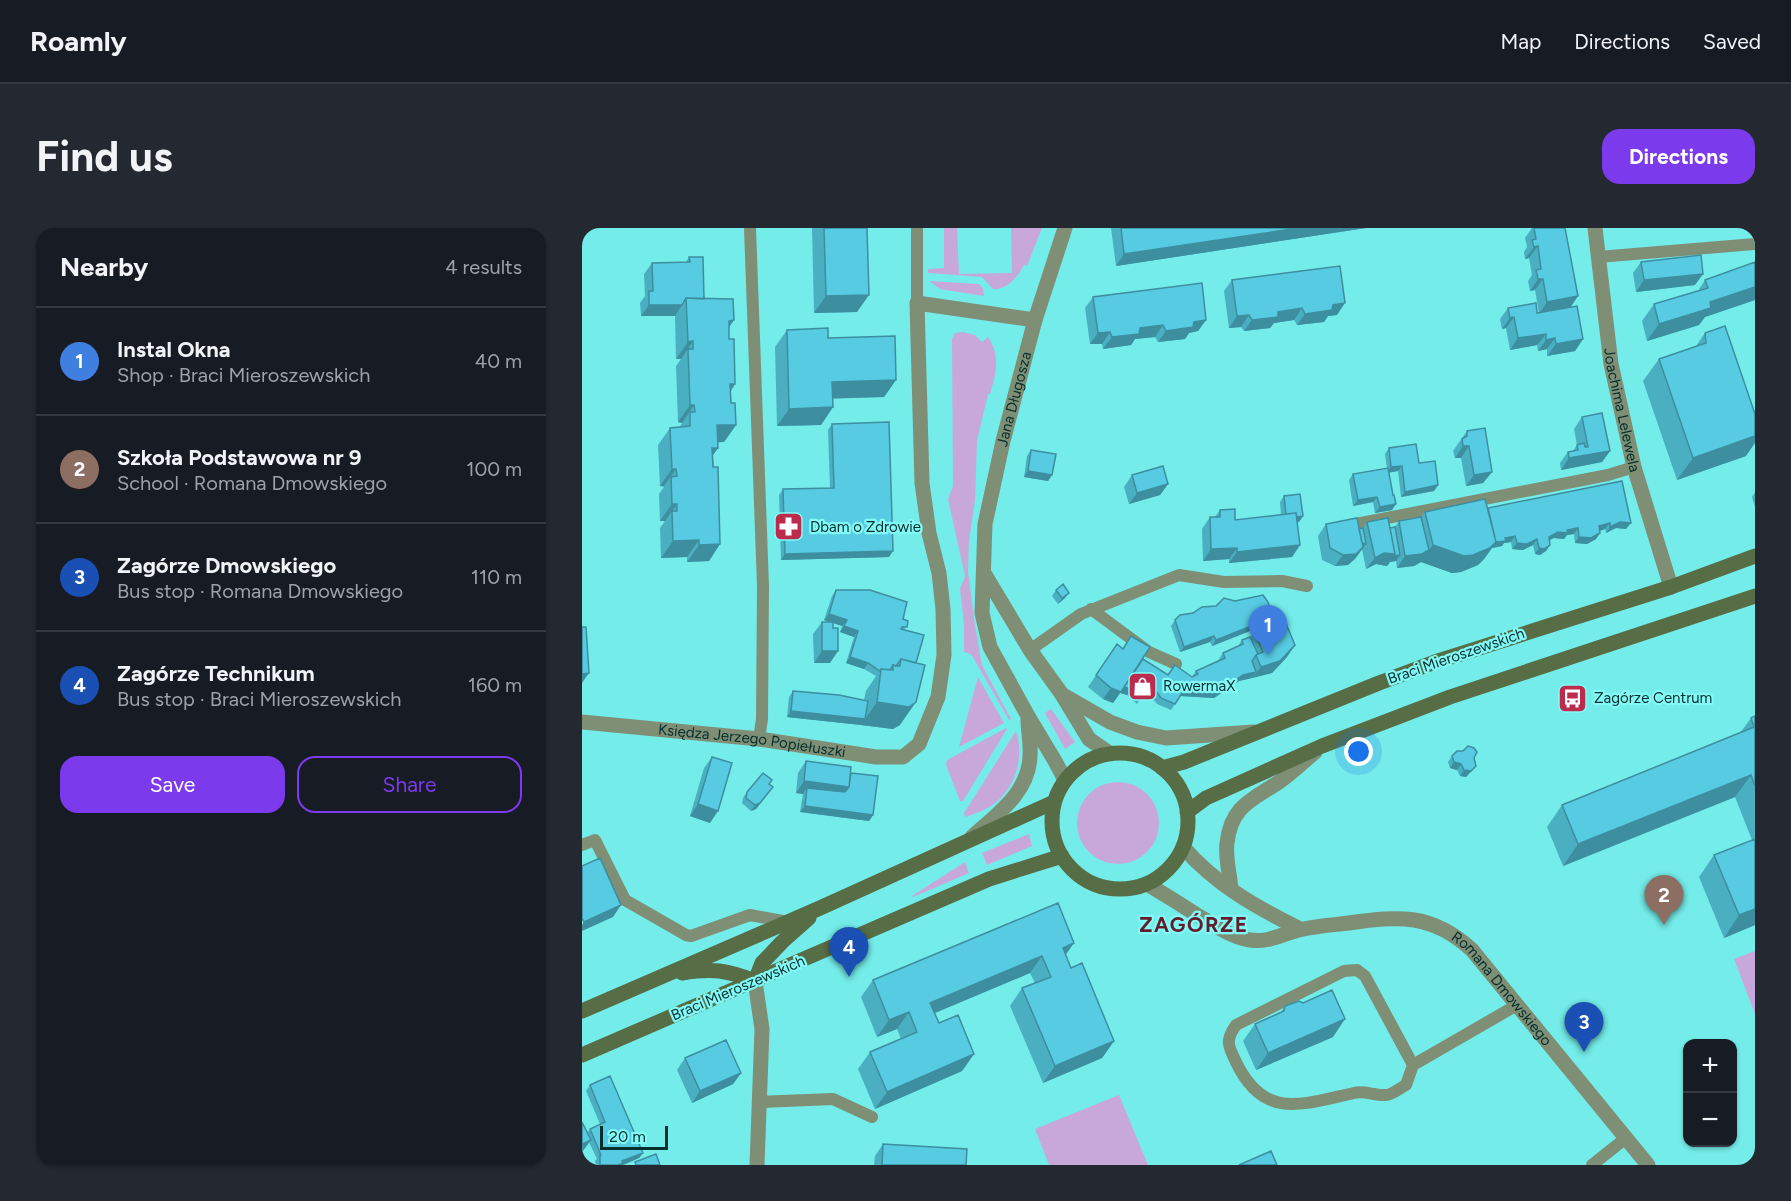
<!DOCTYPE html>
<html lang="en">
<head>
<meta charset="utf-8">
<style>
	body { margin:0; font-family:Figtree,sans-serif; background:#242831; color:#f1f3f6 }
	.controls { position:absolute; right:18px; bottom:18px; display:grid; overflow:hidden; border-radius:12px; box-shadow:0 2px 4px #0004 }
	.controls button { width:54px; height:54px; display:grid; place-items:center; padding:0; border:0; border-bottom:2px solid #363941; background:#171b24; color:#f1f3f6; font:30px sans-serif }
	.scale { position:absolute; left:18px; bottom:15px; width:68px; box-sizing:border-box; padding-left:6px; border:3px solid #052e2e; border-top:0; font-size:16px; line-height:21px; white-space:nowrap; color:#052e2e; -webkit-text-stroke:4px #82faf7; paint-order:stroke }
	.you { position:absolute; left:777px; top:524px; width:21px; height:21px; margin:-15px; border:4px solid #fff; border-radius:50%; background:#1a73e8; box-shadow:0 0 0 9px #1a73e833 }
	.badge { display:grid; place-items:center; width:39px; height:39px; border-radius:50%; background:#7c3aed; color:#fff; font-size:20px; font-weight:700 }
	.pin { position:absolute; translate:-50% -50px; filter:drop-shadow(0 2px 3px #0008) }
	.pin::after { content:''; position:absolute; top:32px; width:21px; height:18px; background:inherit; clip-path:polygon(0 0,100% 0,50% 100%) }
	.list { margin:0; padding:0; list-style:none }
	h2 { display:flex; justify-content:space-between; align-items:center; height:78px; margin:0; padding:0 24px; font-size:26px }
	h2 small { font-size:20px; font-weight:400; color:#9ea1a6 }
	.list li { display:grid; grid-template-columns:39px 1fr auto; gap:18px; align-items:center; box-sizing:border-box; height:108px; padding:0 24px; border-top:2px solid #363941 }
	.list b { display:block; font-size:22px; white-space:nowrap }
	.list p { margin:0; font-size:20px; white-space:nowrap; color:#9ea1a6 }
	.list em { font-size:20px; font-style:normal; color:#9ea1a6 }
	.actions { display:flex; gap:12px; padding:18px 24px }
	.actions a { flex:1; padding:14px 0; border:2px solid #7c3aed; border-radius:18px; text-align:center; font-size:21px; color:#7c3aed }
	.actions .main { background:#7c3aed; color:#fff }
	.map { position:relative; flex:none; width:1173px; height:937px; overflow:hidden; border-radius:18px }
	header { display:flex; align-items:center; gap:36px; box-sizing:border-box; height:84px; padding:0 30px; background:#171b24; border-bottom:2px solid #363941 }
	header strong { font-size:28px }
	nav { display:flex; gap:33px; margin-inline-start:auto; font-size:21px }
	.intro { display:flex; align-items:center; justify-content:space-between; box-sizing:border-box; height:144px; padding:0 36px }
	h1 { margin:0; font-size:42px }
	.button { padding:15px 27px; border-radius:18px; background:#7c3aed; color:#fff; font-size:21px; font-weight:700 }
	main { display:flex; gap:36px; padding:0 36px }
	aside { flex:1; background:#171b24; border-radius:18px; box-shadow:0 2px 4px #0004 }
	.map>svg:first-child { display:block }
	.green { fill:#c8a8da }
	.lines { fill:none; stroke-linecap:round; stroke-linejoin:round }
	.service { stroke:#7f8f75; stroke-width:12 }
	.minor { stroke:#7f8f75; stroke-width:15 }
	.tertiary { stroke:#7f8f75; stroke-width:15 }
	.secondary { stroke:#566d46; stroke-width:15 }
	.wall { fill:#4bafc2 }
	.shaded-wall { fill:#3d8e9e }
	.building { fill:#57cbe2; stroke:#3d8e9e; stroke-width:1.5 }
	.labels { text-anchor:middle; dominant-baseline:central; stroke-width:4.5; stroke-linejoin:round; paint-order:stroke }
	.street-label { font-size:15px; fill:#052e2e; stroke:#82faf7 }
	.poi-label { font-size:15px; fill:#052e2e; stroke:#82faf7; text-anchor:start }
	.district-label { font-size:21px; font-weight:bold; letter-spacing:1.5px; fill:#641e2b; stroke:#82faf7 }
</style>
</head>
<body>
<header>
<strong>Roamly</strong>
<nav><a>Map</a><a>Directions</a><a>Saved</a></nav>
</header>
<div class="intro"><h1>Find us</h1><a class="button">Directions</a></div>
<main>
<aside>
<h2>Nearby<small>4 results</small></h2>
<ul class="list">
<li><span class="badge" style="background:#3f7fe0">1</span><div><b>Instal Okna</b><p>Shop · Braci Mieroszewskich</p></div><em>40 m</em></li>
<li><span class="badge" style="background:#8d6e63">2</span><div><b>Szkoła Podstawowa nr 9</b><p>School · Romana Dmowskiego</p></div><em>100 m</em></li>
<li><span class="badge" style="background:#1a4fb4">3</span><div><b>Zagórze Dmowskiego</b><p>Bus stop · Romana Dmowskiego</p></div><em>110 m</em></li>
<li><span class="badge" style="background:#1a4fb4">4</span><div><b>Zagórze Technikum</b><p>Bus stop · Braci Mieroszewskich</p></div><em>160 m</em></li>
</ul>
<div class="actions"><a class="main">Save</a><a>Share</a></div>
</aside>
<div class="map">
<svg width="1173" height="937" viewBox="0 0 1173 937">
	<rect width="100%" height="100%" fill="#74ece9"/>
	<!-- green -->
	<path class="green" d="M362 0H375L377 46 430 45 429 0H460L445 38 442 37C436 48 426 62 411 61L400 49 346 45V41L362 40Z
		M347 53 397 56 401 61 402 68 358 61Z
		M381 104 393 107 400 114 406 109C419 128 414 145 408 166H406L395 213 393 272 387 313 386 343 393 398 400 437 429 491 427 492 389 426 382 424V396L378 361 383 348 366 271 371 258 370 111 373 105Z
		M396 449 422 495 377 519Z
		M469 481 493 514 483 521 463 485Z
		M424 500 425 501 381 573H378L364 537 365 532Z
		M434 503C443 530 433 562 409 578 401 583 392 586 383 589L382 585Z
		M495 595a41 41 0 1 1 82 0a41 41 0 1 1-82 0Z
		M447 606 450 618 405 637 400 625Z
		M383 634 387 645 331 669 330 668Z
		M1173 723V786L1152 731Z
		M537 867 566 937H467L453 901Z"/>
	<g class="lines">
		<!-- service -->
		<path class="service" d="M168 0 181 358 180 491 177 511
			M335 0V75
			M1016 29 1173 16
			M774 296 1026 247 1052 239
			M509 381 567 424 594 436
			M448 422 499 386 597 347 642 354 700 353 725 358
			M0 617 13 612 43 672 104 707 109 708 168 687 206 694
			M831 837 783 748 775 742 762 743 654 797C643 812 646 818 654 834 682 893 721 876 772 865 782 862 793 868 804 867 810 867 818 860 824 857L831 837 935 777
			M177 874 251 871 290 889
			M1010 937 1044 910"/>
		<!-- minor -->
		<g class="minor">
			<path id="s1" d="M1013 0 1029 136 1052 239 1089 359"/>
			<path id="s2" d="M0 494 177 511 294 529H321L337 516 356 469 362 427 361 381 357 345 347 305 340 255 335 75 453 92"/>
			<path d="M601 619C634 657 674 679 718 701"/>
			<path id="s3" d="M565 656C582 666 598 676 615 687 633 697 648 709 668 712 686 715 700 706 717 702 733 698 750 697 767 695 817 688 850 685 890 722L1066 937"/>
			<path d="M649 661C648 647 643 629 645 615 649 578 670 572 697 554 710 545 721 534 733 524"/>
			<path d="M173 753 180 801 175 937"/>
		</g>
		<!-- tertiary -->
		<g class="tertiary">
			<path d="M402 345 448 422 479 465 507 511 527 525"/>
			<path d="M481 467 528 494 555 504 584 510 672 504"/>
			<path id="s4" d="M483 552 473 533 446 488 408 419 400 385 403 296 421 213 453 92 483 0"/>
			<path d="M390 609C414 587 447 565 448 528 449 516 446 503 446 491"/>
		</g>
		<!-- secondary -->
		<path class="secondary" d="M470 593a68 68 0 1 1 136 0a68 68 0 1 1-136 0Z
			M580 540 602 534 797 455 853 434 1089 359 1173 328
			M605 584 624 570 740 518 868 469 1173 368
			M100 745C131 740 144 742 173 753
			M173 753 180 735 200 714 227 690
			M0 783 238 680 472 574
			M0 827 407 651 480 628"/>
	</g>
	<!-- wall -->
	<path class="wall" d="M230 0H285L275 84 232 85Z
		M529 0H784L534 38Z
		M950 0H983L996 68 988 79 1001 111 993 123 965 128V121L956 123 955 117 928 122 924 100 920 101 918 91 926 80 957 85 953 62 948 63 946 53 950 47 947 30 943 31 942 24 945 19 943 10Z
		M107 29 122 71 152 92 147 99V111L153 156 149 163V175L154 197 142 214H135L136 220 131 227 138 316 127 333 105 334V329L79 330 78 300 83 293H78L77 266 82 259 78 258 76 217 88 200 98 199 100 195 96 194 94 138 99 131H94L93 88H59L58 75 63 68 62 46 70 35 104 34Z
		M1059 34 1113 57 1054 64 1051 45Z
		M1173 34V72L1123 89 1117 97 1065 113 1060 93 1072 76 1116 63 1123 52Z
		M650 52 755 87 746 88 742 94 715 97 712 92 692 95 688 100 662 103 659 99 647 100 642 63Z
		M511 69 624 92 616 103 607 105 603 111 576 114 573 109 553 111 549 117 521 121 520 116H508L503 80Z
		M205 102 246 110 314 152 302 169 251 170V179L239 197 195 198 193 119Z
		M1123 105 1164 228 1095 252 1061 153 1077 131 1114 118Z
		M1000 189 1028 223 1020 234 979 242 978 235 986 224 991 223 995 217 992 201Z
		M250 196 307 329 199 332 197 267 201 261 248 260 246 202Z
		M885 203 910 244 901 255 884 258 879 230H873L871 223Z
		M807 220 837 235 856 257 852 263 819 269 816 243 806 244 810 282 793 285 791 274 771 278 767 252 771 246 805 240 803 226Z
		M449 222 470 247 466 253 442 249 445 228Z
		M550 247 586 256 578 267 547 276 542 259Z
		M1040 253 1044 301 1034 300 1024 305 1023 301 1018 303V305L1014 311 1005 316 993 315 992 306 985 307 982 311 972 310 967 312 968 317 964 323 958 327 953 326 951 317 941 322 930 321 929 314 922 315 920 318 910 320 902 331 896 337 879 344 870 345 839 334 832 338 815 340 814 333 808 334 805 338 794 336 784 341 780 321 766 337 753 338 740 332 736 308 744 296 777 301 781 300 785 294 808 300 813 299 817 293 839 289 843 284 906 280Z
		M1173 264V279L1170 269Z
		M702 268 721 288 717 294H715L718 317 710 329 647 335V331L621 333 620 301 628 289H633L638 282 653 292 699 287 698 274Z
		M254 362 321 391 323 402 318 497 311 501 279 497 205 489 207 469 211 463 282 472 284 463 294 448 282 441 264 435 272 409 258 404 260 398 251 395 248 435H232L231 406 240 394H249L242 392 250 368Z
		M474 362 483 370 476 376 470 368Z
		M593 392 688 394 705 429 690 445 670 450 657 453 632 470 598 468 589 482 575 476 566 464H563L555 476 545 467 538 465 531 475 521 471 506 459 535 416 541 421 561 431 586 447 610 449 614 443 637 432V431L641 425 656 418 660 412 668 409 670 407 668 403 630 418 628 414 598 424 589 398Z
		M1173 488V697L1142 710 1117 649 1132 627 1170 612 1153 569 981 638 965 599 980 577 1158 505 1169 490Z
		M870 528 892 530 894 538 884 549 878 548 875 542 868 540 866 534Z
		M130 529 128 595 108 588 122 540Z
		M224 533 269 545 291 587 287 593 218 584 221 566 214 565 216 545Z
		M187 556 191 559 174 581 169 583 160 575 161 570 165 564Z
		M476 675 484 727 489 740 532 813 520 830 461 855 428 778 440 760 453 755 448 745 353 785 357 795 392 826 380 843 293 881 276 841 288 824 319 811 315 801 295 809 279 769 291 752Z
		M703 778 751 809 674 842 661 813 673 796 699 784Z
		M103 830 159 845 151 856 110 875 95 842Z
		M8 857 61 925 57 930 41 937H14L13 933 15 931 7 914 0 924 5 905 8 901 18 896 4 863Z
		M301 916 384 937H292L293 928Z"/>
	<!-- shaded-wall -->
	<path class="shaded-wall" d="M716 0H784L534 38 542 26Z
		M956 18 947 30 943 31 952 19Z
		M1121 46 1113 57 1054 64 1062 52Z
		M956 51H961L953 62 948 63Z
		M1173 59V72L1123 89 1117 97 1065 113 1077 96 1128 74Z
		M287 67 275 84 232 85 244 68Z
		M996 68 988 80 957 86 965 74Z
		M763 75 755 87 746 88 742 94 715 97 723 86 751 77Z
		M67 77H100L93 88H59Z
		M720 80 712 92 692 95 688 100 662 103 670 92 696 84Z
		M667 87 659 99 647 100 655 88Z
		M932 89 924 100 920 101 928 90Z
		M152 92 140 109 147 93Z
		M624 92 616 103 607 105 603 111 576 114 584 103 612 94Z
		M581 97 573 109 553 111 549 117 521 121 530 109 558 100Z
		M528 104 520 116H508L516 105Z
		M964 106 955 117 928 122 936 110Z
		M973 110 965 121 956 123 964 112Z
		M1001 111 993 123 965 128 974 116Z
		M111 113 99 131H94L106 114Z
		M314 152 302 169 238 171 250 154Z
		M148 156H153L142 173Z
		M108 177H112L100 195 96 194Z
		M251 179 239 197 195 198 207 181Z
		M135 197H154L142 214 123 215Z
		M1173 208V215L1164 228 1095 252 1111 230Z
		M881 218H887L879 230H873Z
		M130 220H136L124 237Z
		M1028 223 1020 234 979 242 987 230Z
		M820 238 816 243 805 245 809 239Z
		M90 241H94L82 258H78Z
		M446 243 470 247 466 253 442 249Z
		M910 244 901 255 884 258 892 247Z
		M586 256 578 267 547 276 555 265Z
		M856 257 852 263 819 269 823 264Z
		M795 269 791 274 771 278 776 272Z
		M90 276H95L83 293H78Z
		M814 276 810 282 793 285 798 279Z
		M721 288 717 294 700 295 705 290Z
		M1038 294 1049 295 1044 301 1034 300 1024 305 1028 299Z
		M1028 295 1023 301 1013 304 1017 298Z
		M996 300 992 306 985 307 982 311 972 310 962 315 967 309 976 304Z
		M1018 305 1014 311 1005 316 993 315 997 309Z
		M933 308 929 314 922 315 920 318 910 320 902 331 896 337 879 344 870 345 839 334 832 338 815 340 823 328 847 322 851 317Z
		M955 311 951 317 941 322 930 321 935 315Z
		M117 312 105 329 79 330 91 313Z
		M778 315 784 316 773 331 766 337 753 338 761 327Z
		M138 316 127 333 105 334 117 317Z
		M718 317 710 329 647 335 655 324Z
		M968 317 964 323 958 327 953 326 957 320Z
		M655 320 647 331 621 333 629 321Z
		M311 323 307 329 199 332 203 326Z
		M802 325 818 327 814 333 808 334 805 338 794 336 784 341 793 330Z
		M487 365 483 370 476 376 480 370Z
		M247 386 265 392 260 398 242 392Z
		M672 397 668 403 630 418 634 412Z
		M262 398 276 403 272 409 258 404Z
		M632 408 628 414 598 424 602 419Z
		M713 417 705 429 690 445 670 450 679 439Z
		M240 423H256L248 435H232Z
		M268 429 286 435 282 441 264 435Z
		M674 444 670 450 657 453 632 470 598 468 602 462 661 447Z
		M7 445 0 455V446Z
		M567 458H570L566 464H563Z
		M542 459 550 461 545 467 538 465 531 475 521 471 529 460Z
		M295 474H334L318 497 311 501 279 497 205 489 209 483 283 491Z
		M872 534 879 536 875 542 868 540Z
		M894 538 884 549 878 548 882 542Z
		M1169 547 1153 569 981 638 996 616Z
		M222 553 267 559 259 570 225 560 221 566 214 565Z
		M191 559 174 581 169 583 173 577Z
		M116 576 136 583 128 595 108 588Z
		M223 578 291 587 287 593 218 584Z
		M39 677 31 689 0 703V697L2 694Z
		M1173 681V697L1142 710 1157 687Z
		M492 715 480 732 481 720Z
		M460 728 448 745 336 792 348 775Z
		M327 784 315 801 295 809 307 792Z
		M763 791 751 809 674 842 686 825Z
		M532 813 520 830 461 855 473 838Z
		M392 826 380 843 293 881 305 864Z
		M159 845 151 856 110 875 118 863Z
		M9 912 0 924V916Z
		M61 925 57 930 41 937H36L40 933Z"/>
	<!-- building -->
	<path class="building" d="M242 0H285L287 67 244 68Z
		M539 0H716L542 26Z
		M952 0H983L996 68 965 74 961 51H956L954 42 959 41 956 18 952 19 950 12 954 11Z
		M1119 27 1121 46 1062 52 1059 34Z
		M107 29H121L122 71 104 70 100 77H67V63H71L70 35 108 34Z
		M1173 34V59L1128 74 1129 80 1077 96 1072 76 1126 60 1123 52Z
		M758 38 763 75 751 77 750 82 723 86 720 80 696 84V89L670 92 667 87 655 88 650 52Z
		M620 55 624 92 612 94 611 99 584 103 581 97 558 100 557 106 530 109 528 104 516 105 511 69Z
		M104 70 151 71 152 92 147 93V111H152L153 156H148L149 175H153L154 197H135L136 220H130L131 239H136L138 316 117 317V312L91 313 90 283H95V276H90L89 249 95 248 94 241H90L88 200 108 198V184H113L112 177H108L106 121H111V113L106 114Z
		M954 75 955 85 995 78 1001 111 974 116 973 110 964 112V106L936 110 932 89 928 90 926 80Z
		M1143 98 1173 186V208L1111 230 1077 131 1124 115 1123 105Z
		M246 100V110L313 108 314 152 250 154 251 179 207 181 205 102Z
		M1020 185 1028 223 987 230 986 224 996 222 995 217 1002 215 1003 219H1006L1000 189Z
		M307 194 311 323 203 326 201 261 252 260 250 196Z
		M903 200 910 244 892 247 887 218H881L880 211 885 208V203Z
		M834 216 837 235 853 233 856 257 823 264 820 238 809 239 807 220Z
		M449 222 474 226 470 247 446 243Z
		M581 238 586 256 555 265 550 247Z
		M806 240 811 267H812L814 276 798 279 795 269 776 272 771 246Z
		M1040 253 1049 295 1038 294 1028 299V295L1017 298 1018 305 1009 310 997 309 996 300 985 302 986 305 976 304 967 309 968 317 962 321 957 320 955 311 945 316 935 315 933 308 923 310 924 313 914 314 906 280Z
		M718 266 721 288 715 289 714 285 704 286 702 268Z
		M903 271 914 314 908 320 891 327 882 328 851 317 843 284Z
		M653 281V292L714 285 718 317 655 324V320L629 321 628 289H638V282Z
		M839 289 847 322 840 326 823 328 817 293Z
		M775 290 781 319 774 326 761 327 748 320 744 296Z
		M806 290 813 326 802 325 793 330 785 294Z
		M813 299 818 327 812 328 813 326 808 300Z
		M781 300 784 316 780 315 777 301Z
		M481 356 487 365 480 370 474 362Z
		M254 362H288L325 374 321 391 326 393 325 399H320L319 401 342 407 334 435 319 431 314 438 311 437 308 442 299 441 298 443 286 435 268 429 276 403 262 398 265 392 247 386Z
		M681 367 686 374 690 385 688 394 690 396 675 402 672 397 634 412 632 408 602 419 593 392 598 387 611 385 620 379 634 378 642 370 653 373Z
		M702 391 713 417 698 433 679 439 674 427 681 424 672 403Z
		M240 394H251V400H256V423H240Z
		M0 399H4L7 445 0 446Z
		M549 408 568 419 539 464 529 460 514 447 535 416 541 421Z
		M668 409 676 426 674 427 670 433 674 444 661 447 636 464 602 462 593 476 579 470 570 458H567L559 471 550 461 542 459 561 431 586 447 593 437 610 449 616 446 614 443 643 430 641 425 661 416 660 412Z
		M319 431 343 437 334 474 327 479 295 474 299 441 311 442V437L318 438Z
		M211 463 257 467 286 473 283 491 209 483Z
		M1173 488V558L1169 547 996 616 980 577 1172 499 1169 490Z
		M886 518 892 520 895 524 892 530 894 538 889 543 882 542 879 536 872 534 870 528 875 523H881Z
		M130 529 150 535 136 583 116 576Z
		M224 533 269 539 267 559 222 553Z
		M181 545 190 552 187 556 191 559 178 575 173 577 164 570 165 564Z
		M269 545 296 548 291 587 223 578 225 560 263 564 267 559Z
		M1173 611V681L1157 687 1132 627Z
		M18 630 39 677 2 694 0 690V638Z
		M476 675 492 715 481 720 489 740 500 735 532 813 473 838 440 760 469 749 460 728 348 775 357 795 376 787 392 826 305 864 288 824 335 804 327 784 307 792 291 752Z
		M750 762 763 791 686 825 673 796 702 783 703 778 717 773 721 775Z
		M144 812 159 845 118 863 103 830Z
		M28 848 61 925 40 933 41 935 36 937H18V927H19L8 901 23 894 8 857Z
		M0 894 9 912 0 916Z
		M301 916 385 921 384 937H300Z
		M689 923 695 937H657Z
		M74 926 78 937H54L53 934Z"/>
	<!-- icons -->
	<defs>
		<symbol id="pharmacy-square" viewBox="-11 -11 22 22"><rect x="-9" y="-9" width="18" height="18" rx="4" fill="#bc2b4c" stroke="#82faf7"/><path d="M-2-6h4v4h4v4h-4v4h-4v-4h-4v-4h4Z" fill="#fff"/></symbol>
		<symbol id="shop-square" viewBox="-11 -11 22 22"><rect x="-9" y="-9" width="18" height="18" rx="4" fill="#bc2b4c" stroke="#82faf7"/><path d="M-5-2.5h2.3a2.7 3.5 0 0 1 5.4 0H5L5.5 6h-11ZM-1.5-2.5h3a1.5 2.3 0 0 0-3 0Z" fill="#fff"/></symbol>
		<symbol id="bus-square" viewBox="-11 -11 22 22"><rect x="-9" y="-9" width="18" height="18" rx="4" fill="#bc2b4c" stroke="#82faf7"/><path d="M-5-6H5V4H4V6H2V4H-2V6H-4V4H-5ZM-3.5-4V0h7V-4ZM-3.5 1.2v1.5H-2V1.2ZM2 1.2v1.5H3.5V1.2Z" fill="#fff"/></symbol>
	</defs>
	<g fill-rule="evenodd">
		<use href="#pharmacy-square" x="190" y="282" width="33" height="33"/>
		<use href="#shop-square" x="544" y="442" width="33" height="33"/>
		<use href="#bus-square" x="974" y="454" width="33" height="33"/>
	</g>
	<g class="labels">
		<!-- street labels -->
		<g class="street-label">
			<text stroke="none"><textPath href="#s4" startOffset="405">Jana Długosza</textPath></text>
			<text stroke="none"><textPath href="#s1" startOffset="184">Joachima Lelewela</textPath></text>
			<text transform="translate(874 428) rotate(-19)">Braci Mieroszewskich</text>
			<text stroke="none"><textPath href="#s2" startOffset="171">Księdza Jerzego Popiełuszki</textPath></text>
			<text transform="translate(156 760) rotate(-23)">Braci Mieroszewskich</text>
			<text stroke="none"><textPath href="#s3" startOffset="399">Romana Dmowskiego</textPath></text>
		</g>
		<!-- poi labels -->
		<g class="poi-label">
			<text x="228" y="299">Dbam o Zdrowie</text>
			<text x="581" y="458">RowermaX</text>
			<text x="1012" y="470">Zagórze Centrum</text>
		</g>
		<!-- district labels -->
		<g class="district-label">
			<text x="612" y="696">ZAGÓRZE</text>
		</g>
	</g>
</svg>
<div class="controls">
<button>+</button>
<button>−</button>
</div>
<div class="scale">20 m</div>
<div class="you"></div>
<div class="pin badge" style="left:686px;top:427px;background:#3f7fe0">1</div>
<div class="pin badge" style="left:1082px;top:697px;background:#8d6e63">2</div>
<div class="pin badge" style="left:1002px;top:824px;background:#1a4fb4">3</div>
<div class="pin badge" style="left:267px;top:749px;background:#1a4fb4">4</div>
</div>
</main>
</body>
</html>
